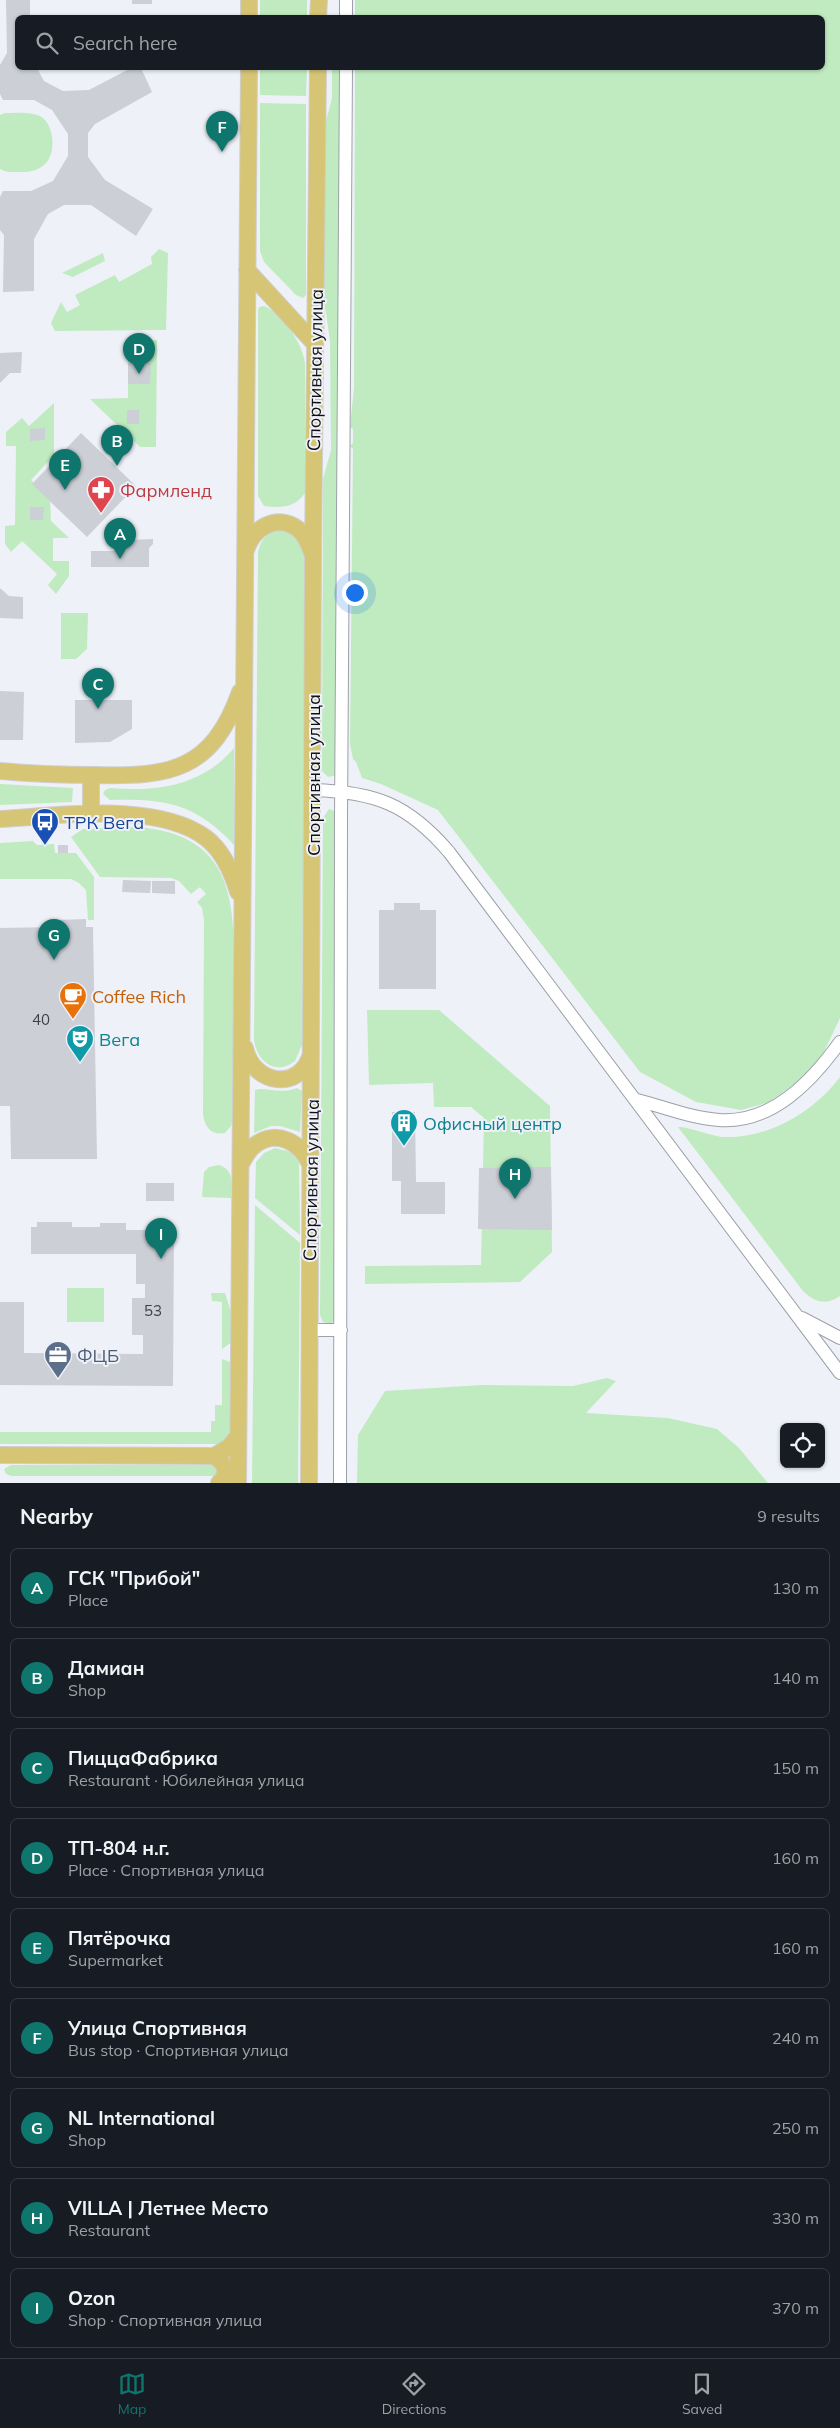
<!DOCTYPE html>
<html lang="en">
<head>
<meta charset="utf-8">
<style>
	body { margin:0; font-family:Mulish,sans-serif; background:#242831; color:#f1f3f6 }
	.controls { position:absolute; right:15px; bottom:15px; display:grid; overflow:hidden; border-radius:8px; box-shadow:0 1px 4px #0004 }
	.controls button { width:45px; height:45px; display:grid; place-items:center; padding:0; border:0; border-bottom:1px solid #363941; background:#171b24; color:#f1f3f6; font:25px sans-serif }
	.you { position:absolute; left:354px; top:592px; width:18px; height:18px; margin:-12px; border:4px solid #fff; border-radius:50%; background:#1a73e8; box-shadow:0 0 0 8px #1a73e833 }
	.badge { display:grid; place-items:center; width:32px; height:32px; border-radius:50%; background:#0f766e; color:#fff; font-size:16px; font-weight:700 }
	.pin { position:absolute; translate:-50% -41px; filter:drop-shadow(0 1px 2px #0008) }
	.pin::after { content:''; position:absolute; top:26px; width:18px; height:15px; background:inherit; clip-path:polygon(0 0,100% 0,50% 100%) }
	.list { margin:0; padding:0; list-style:none }
	h2 { display:flex; justify-content:space-between; align-items:center; height:65px; margin:0; padding:0 20px; font-size:21px }
	h2 small { font-size:16px; font-weight:400; color:#9ea1a6 }
	.list li { display:grid; grid-template-columns:32px 1fr auto; gap:15px; align-items:center; box-sizing:border-box; height:80px; margin:0 10px 10px; padding:0 10px; border:1px solid #363941; border-radius:8px }
	.list b { display:block; font-size:19px; white-space:nowrap }
	.list p { margin:0; font-size:16px; white-space:nowrap; color:#9ea1a6 }
	.list em { font-size:16px; font-style:normal; color:#9ea1a6 }
	.icon { flex:none; width:28px; height:28px; fill:none; stroke:currentColor; stroke-width:2; stroke-linecap:round; stroke-linejoin:round }
	.map { position:relative; flex:none; width:840px; height:1483px; overflow:hidden }
	.search { position:absolute; background:#171b24; box-shadow:0 1px 4px #0004; left:15px; right:15px; top:15px; height:55px; display:flex; align-items:center; gap:12px; box-sizing:border-box; padding:0 18px; border-radius:8px; color:#9ea1a6; font-size:19px }
	.sheet { height:875px; background:#171b24 }
	nav { display:flex; justify-content:space-around; align-items:center; box-sizing:border-box; height:70px; border-top:1px solid #363941; background:#171b24; font-size:14px; color:#9ea1a6 }
	nav a { display:grid; justify-items:center; gap:2px }
	nav .on { color:#0f766e }
	.map>svg:first-child { display:block }
	.green { fill:#c0ebc0 }
	.building { fill:#cccfd6 }
	.lines { fill:none; stroke-linecap:round; stroke-linejoin:round }
	.minor-casing { stroke:#9da1a7; stroke-width:14 }
	.major-casing { stroke:#cfcfd0; stroke-width:18 }
	.minor { stroke:#fff; stroke-width:12 }
	.major { stroke:#d7c576; stroke-width:16 }
	.labels { text-anchor:middle; dominant-baseline:central; stroke-width:4; stroke-linejoin:round; paint-order:stroke }
	.number-label { font-size:15px; fill:#3e4043 }
	.street-label { font-size:18px; fill:#0f1012; stroke:#eef1f8 }
	.health-label { font-size:18px; fill:#be3a42; stroke:#eef1f8; text-anchor:start }
	.transit-label { font-size:18px; fill:#164399; stroke:#eef1f8; text-anchor:start }
	.food-label { font-size:18px; fill:#c56008; stroke:#eef1f8; text-anchor:start }
	.culture-label { font-size:18px; fill:#0d838f; stroke:#eef1f8; text-anchor:start }
	.service-label { font-size:18px; fill:#4e5e75; stroke:#eef1f8; text-anchor:start }
</style>
</head>
<body>
<div class="map">
<svg width="840" height="1483" viewBox="0 0 840 1483">
	<rect width="100%" height="100%" fill="#eef1f8"/>
	<!-- green -->
	<path class="green" d="M260 0H307V17H260Z
		M355 0H840V1018L821 1058 801 1080 767 1103 741 1110 696 1102 640 1072 438 810 381 784 362 778 356 762 353 759 350 744 353 449 350 446 353 443V429L350 427 354 388 355 68H822V18H355Z
		M260 68H307L306 96 260 95Z
		M332 68H344L337 775 328 777 322 771 323 479 331 450 330 341 324 299 325 125 332 98Z
		M260 103 306 104V295L303 298 296 295 264 262 260 251Z
		M5 113C16 113 34 111 43 118 48 122 51 130 52 136 55 160 43 173 19 172 12 172 6 173 0 169V115Z
		M159 249 168 253 166 330 55 331 51 323 61 302 67 312 80 305 75 295 115 275 119 282 152 264 151 257Z
		M103 253 105 261 73 277 62 273Z
		M264 306C282 313 303 344 305 363V493C295 508 281 508 264 506L258 496V311L259 307Z
		M157 340 156 447H140L90 399 128 398V341Z
		M54 403V455L31 480 50 499 51 521 69 538H53V561H69V576L56 594 48 585 57 574 22 541 11 552 5 544V526L15 525 16 446H6V432L22 418 29 426Z
		M280 530 296 535 305 555 302 1045 295 1061C276 1076 257 1062 254 1040L258 552C261 539 267 532 280 530Z
		M61 613H88L87 649 76 659H61Z
		M234 748 235 846C195 803 167 799 110 800L103 794 105 790 110 788C157 792 202 786 234 748Z
		M0 784 73 788 72 802 0 805Z
		M329 809 335 811V1319L331 1324 323 1322 320 1315 323 818Z
		M137 827C241 835 234 911 234 991 234 1032 234 1072 234 1113L231 1126 225 1133C211 1136 204 1126 203 1114L204 920 202 908 197 902 206 894 200 887 191 894 179 881 171 878 100 877 71 837 83 829Z
		M33 841 37 845 54 844 55 853H76L94 877V920H88L86 890 79 883 71 879H0V843Z
		M367 1010H439L550 1106 552 1252 520 1282 365 1284V1266L481 1265 484 1118 471 1107H434L433 1083 369 1085Z
		M840 1077V1296C826 1306 814 1302 803 1291L678 1127C687 1126 711 1136 723 1137 768 1139 814 1112 840 1077Z
		M297 1088 302 1091 300 1132 280 1126H271L254 1133 255 1090C265 1086 280 1095 297 1088Z
		M275 1148 291 1152 299 1162 300 1235 255 1198 256 1162 264 1153Z
		M219 1165C235 1170 231 1184 231 1198L202 1197 204 1172 209 1167Z
		M255 1205 300 1243 298 1483H252Z
		M67 1288H104V1322H67Z
		M211 1293H225L232 1315V1342L222 1349V1302L212 1301Z
		M222 1359 230 1362 232 1366 231 1433 221 1444H0V1432H211V1421H215V1405H222Z
		M607 1378 616 1381 586 1413 668 1418 717 1429 739 1448 768 1483H357L358 1435 385 1391 482 1385 573 1386Z
		M11 1465H215L220 1470 216 1476H11L6 1474 4 1469Z"/>
	<!-- building -->
	<path class="building" d="M6 0H30V18H18V68H37L44 81 63 91 89 90 131 68H141L152 92 95 124 88 133V157L105 180 153 209 136 236 91 205H64L48 214 34 239V291L3 292 4 235 0 230V197L3 191H31L53 181 68 156V134L52 110 34 100H3L0 94V65L7 53Z
		M132 0H152V4H132Z
		M22 352 21 373H10L0 383V353Z
		M128 363H151L150 384H128Z
		M127 410H139V424H127Z
		M45 428V440L30 441V429Z
		M81 433 136 486 87 537 32 484Z
		M30 507H44L43 520H30Z
		M153 539V544L149 548V567H91V551H126L127 543 130 540Z
		M0 588 9 596 23 597V619L0 618Z
		M0 691 24 692 23 740H0Z
		M75 700H132V729L110 742 75 743Z
		M58 845H68V853H58Z
		M123 880 151 881 150 893 122 892Z
		M152 881H175V894L152 893Z
		M394 903H420V910H436V989H379V910H394Z
		M86 919V927H93L97 1159H11L10 1106H0V928L57 927V920Z
		M392 1112H415L416 1182H445V1214H401V1181H392Z
		M551 1167 552 1230 478 1229 479 1168Z
		M146 1183H174V1201H146Z
		M37 1222H72V1227H100V1223H126V1230H174L173 1386 0 1385V1302H24V1353L143 1354V1335H132V1298H145V1284H136V1254H31V1227H37Z"/>
	<g class="lines">
		<defs>
			<path id="minor" d="M346 18V0
				M313 790C375 792 408 804 449 852L840 1373
				M637 1100C664 1107 691 1118 719 1120 772 1124 812 1081 840 1042
				M802 1318 840 1338
				M310 1330H341
				M340 1483 341 816 346 68"/>
			<path id="major" d="M249 18V0
				M318 18 319 0
				M247 270 315 344
				M246 550C253 528 277 513 298 529 306 535 309 545 312 553
				M0 771C32 774 64 775 96 775 171 777 212 770 240 692
				M91 775V815
				M0 819C58 816 157 801 206 838 223 851 232 872 238 892
				M245 1048C253 1085 300 1092 311 1054
				M241 1164C245 1157 249 1149 255 1145 277 1129 300 1142 310 1164
				M0 1455 214 1456 229 1447 238 1436
				M214 1456C225 1463 230 1473 219 1483
				M238 1483 249 68
				M309 1483 313 555 318 68"/>
		</defs>
		<!-- minor casing -->
		<use href="#minor" class="minor-casing"/>
		<!-- major casing -->
		<use href="#major" class="major-casing"/>
		<!-- minor -->
		<use href="#minor" class="minor"/>
		<!-- major -->
		<use href="#major" class="major"/>
	</g>
	<!-- icons -->
	<defs>
		<symbol id="pharmacy-pin" viewBox="-11 -11 22 30"><path d="M0 17L-7.5 6A9.5 9.5 0 1 1 7.5 6Z" fill="#e0444e" stroke="#eef1f8"/><path d="M-2-6h4v4h4v4h-4v4h-4v-4h-4v-4h4Z" fill="#fff"/></symbol>
		<symbol id="bus-pin" viewBox="-11 -11 22 30"><path d="M0 17L-7.5 6A9.5 9.5 0 1 1 7.5 6Z" fill="#1a4fb4" stroke="#eef1f8"/><path d="M-5-6H5V4H4V6H2V4H-2V6H-4V4H-5ZM-3.5-4V0h7V-4ZM-3.5 1.2v1.5H-2V1.2ZM2 1.2v1.5H3.5V1.2Z" fill="#fff"/></symbol>
		<symbol id="cafe-pin" viewBox="-11 -11 22 30"><path d="M0 17L-7.5 6A9.5 9.5 0 1 1 7.5 6Z" fill="#e8710a" stroke="#eef1f8"/><path d="M-5.5-4.5H6V0H3Q3 3.5 0 3.5H-2.5Q-5.5 3.5-5.5 0ZM3-3.2v2h1.7v-2ZM-6 4.5H4V6H-6Z" fill="#fff"/></symbol>
		<symbol id="theatre-pin" viewBox="-11 -11 22 30"><path d="M0 17L-7.5 6A9.5 9.5 0 1 1 7.5 6Z" fill="#0f9aa8" stroke="#eef1f8"/><path d="M-5-5.5Q0-4 5-5.5V0Q5 5 0 6Q-5 5-5 0ZM-3.3-2.5H-1v1.5H-3.3ZM1-2.5H3.3v1.5H1ZM-2.8 1Q0 5.5 2.8 1Z" fill="#fff"/></symbol>
		<symbol id="building-pin" viewBox="-11 -11 22 30"><path d="M0 17L-7.5 6A9.5 9.5 0 1 1 7.5 6Z" fill="#0f9aa8" stroke="#eef1f8"/><path d="M-4-6H4V6H1V3H-1V6H-4ZM-2.5-4.3h1.7v1.8h-1.7ZM.8-4.3h1.7v1.8H.8ZM-2.5-1h1.7V.8h-1.7ZM.8-1h1.7V.8H.8Z" fill="#fff"/></symbol>
		<symbol id="office-pin" viewBox="-11 -11 22 30"><path d="M0 17L-7.5 6A9.5 9.5 0 1 1 7.5 6Z" fill="#5c6f8a" stroke="#eef1f8"/><path d="M-6-3h4V-5.5h4V-3h4V5H-6ZM-1-4.5V-3h2v-1.5ZM-6 0V1H6V0Z" fill="#fff"/></symbol>
	</defs>
	<g fill-rule="evenodd">
		<use href="#pharmacy-pin" x="85" y="474" width="32" height="43"/>
		<use href="#bus-pin" x="29" y="806" width="32" height="43"/>
		<use href="#cafe-pin" x="57" y="980" width="32" height="43"/>
		<use href="#theatre-pin" x="64" y="1023" width="32" height="43"/>
		<use href="#building-pin" x="388" y="1107" width="32" height="43"/>
		<use href="#office-pin" x="42" y="1339" width="32" height="43"/>
	</g>
	<g class="labels">
		<!-- number labels -->
		<g class="number-label">
			<text x="41" y="1019">40</text>
			<text x="153" y="1310">53</text>
		</g>
		<!-- street labels -->
		<g class="street-label">
			<text transform="translate(315 370) rotate(-89)">Спортивная улица</text>
			<text transform="translate(313 775) rotate(-90)">Спортивная улица</text>
			<text transform="translate(311 1180) rotate(-89)">Спортивная улица</text>
		</g>
		<!-- health labels -->
		<g class="health-label">
			<text x="120" y="490">Фармленд</text>
		</g>
		<!-- transit labels -->
		<g class="transit-label">
			<text x="64" y="822">ТРК Вега</text>
		</g>
		<!-- food labels -->
		<g class="food-label">
			<text x="92" y="996">Coffee Rich</text>
		</g>
		<!-- culture labels -->
		<g class="culture-label">
			<text x="99" y="1039">Вега</text>
			<text x="423" y="1123">Офисный центр</text>
		</g>
		<!-- service labels -->
		<g class="service-label">
			<text x="77" y="1355">ФЦБ</text>
		</g>
	</g>
</svg>
<div class="controls">
<button><svg class="icon" aria-label="locate" viewBox="0 0 24 24"><circle cx="12" cy="12" r="6"/><path d="M12 2v4M12 18v4M2 12h4M18 12h4"/></svg></button>
</div>
<div class="you"></div>
<div class="pin badge" style="left:120px;top:559px">A</div>
<div class="pin badge" style="left:117px;top:466px">B</div>
<div class="pin badge" style="left:98px;top:709px">C</div>
<div class="pin badge" style="left:139px;top:374px">D</div>
<div class="pin badge" style="left:65px;top:490px">E</div>
<div class="pin badge" style="left:222px;top:152px">F</div>
<div class="pin badge" style="left:54px;top:960px">G</div>
<div class="pin badge" style="left:515px;top:1199px">H</div>
<div class="pin badge" style="left:161px;top:1259px">I</div>
<div class="search"><svg class="icon" aria-label="search" viewBox="0 0 24 24"><circle cx="10" cy="10" r="6"/><path d="M15 15l6 6"/></svg>Search here</div>
</div>
<section class="sheet">
<h2>Nearby<small>9 results</small></h2>
<ul class="list">
<li><span class="badge">A</span><div><b>ГСК &quot;Прибой&quot;</b><p>Place</p></div><em>130 m</em></li>
<li><span class="badge">B</span><div><b>Дамиан</b><p>Shop</p></div><em>140 m</em></li>
<li><span class="badge">C</span><div><b>ПиццаФабрика</b><p>Restaurant · Юбилейная улица</p></div><em>150 m</em></li>
<li><span class="badge">D</span><div><b>ТП-804 н.г.</b><p>Place · Спортивная улица</p></div><em>160 m</em></li>
<li><span class="badge">E</span><div><b>Пятёрочка</b><p>Supermarket</p></div><em>160 m</em></li>
<li><span class="badge">F</span><div><b>Улица Спортивная</b><p>Bus stop · Спортивная улица</p></div><em>240 m</em></li>
<li><span class="badge">G</span><div><b>NL International</b><p>Shop</p></div><em>250 m</em></li>
<li><span class="badge">H</span><div><b>VILLA | Летнее Место</b><p>Restaurant</p></div><em>330 m</em></li>
<li><span class="badge">I</span><div><b>Ozon</b><p>Shop · Спортивная улица</p></div><em>370 m</em></li>
</ul>
</section>
<nav>
<a class="on"><svg class="icon" aria-label="map" viewBox="0 0 24 24"><path d="M3 6l6-2 6 2 6-2v14l-6 2-6-2-6 2zM9 4v14M15 6v14"/></svg>Map</a>
<a><svg class="icon" aria-label="directions" viewBox="0 0 24 24"><path d="M12 3l9 9-9 9-9-9zM9 14v-3h6M13 9l2 2-2 2"/></svg>Directions</a>
<a><svg class="icon" aria-label="saved" viewBox="0 0 24 24"><path d="M7 4h10v16l-5-4-5 4z"/></svg>Saved</a>
</nav>
</body>
</html>
